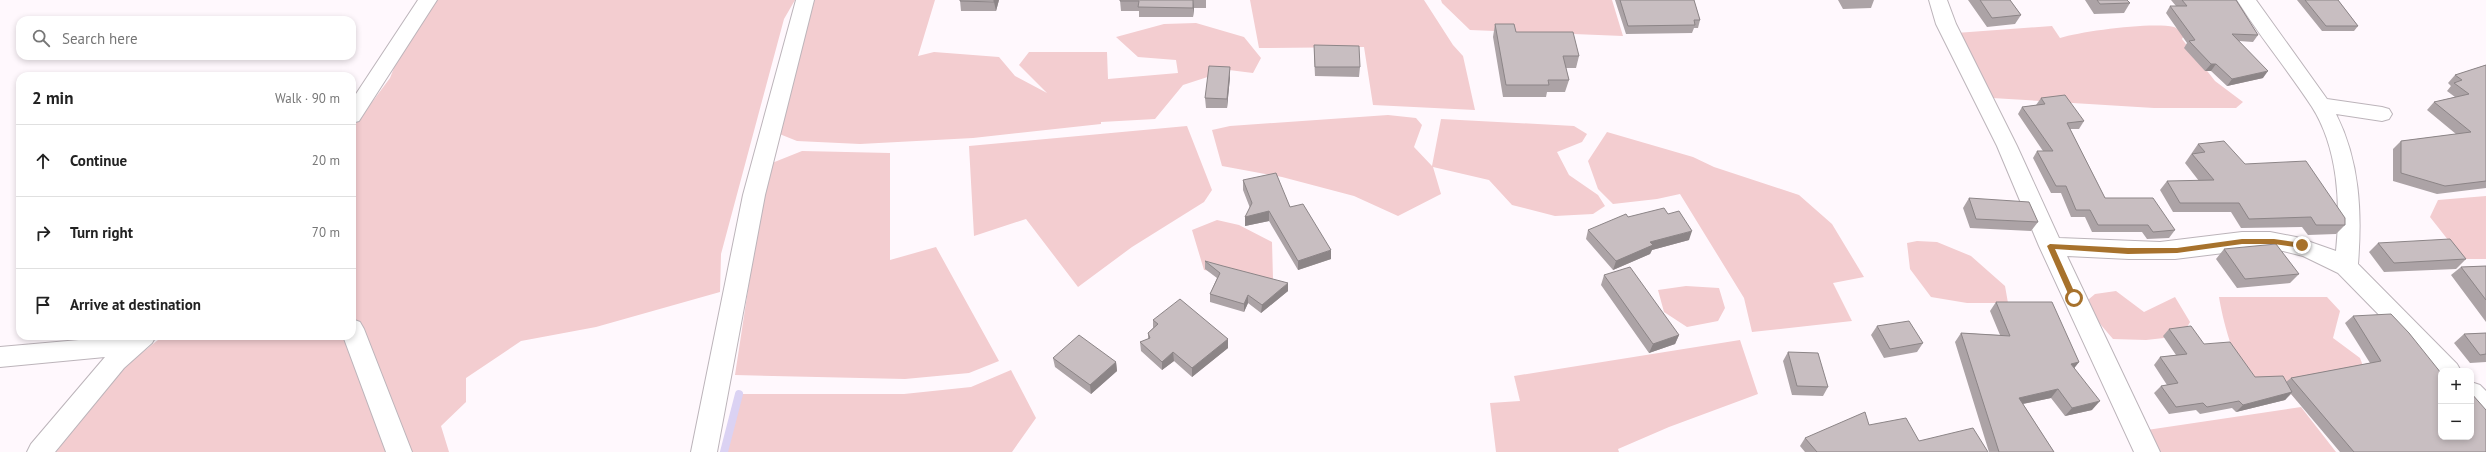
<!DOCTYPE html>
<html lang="en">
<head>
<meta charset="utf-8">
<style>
	body { margin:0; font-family:"PT Sans",sans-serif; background:#f2f2f2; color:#222 }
	.controls { position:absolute; right:12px; bottom:12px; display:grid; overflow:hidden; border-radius:8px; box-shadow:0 2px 6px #0003 }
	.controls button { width:36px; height:36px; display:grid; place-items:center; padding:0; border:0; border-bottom:1px solid #e0e0e0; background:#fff; color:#222; font:20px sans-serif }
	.stop { position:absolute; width:12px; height:12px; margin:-9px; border:3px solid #a7722c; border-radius:50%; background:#fff }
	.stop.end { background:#a7722c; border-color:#fff; box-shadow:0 1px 4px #0008 }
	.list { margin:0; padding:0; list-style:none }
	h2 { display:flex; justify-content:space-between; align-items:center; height:52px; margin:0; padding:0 16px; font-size:17px }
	h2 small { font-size:13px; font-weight:400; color:#767676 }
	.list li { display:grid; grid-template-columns:26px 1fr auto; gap:12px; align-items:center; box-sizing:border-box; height:72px; padding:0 16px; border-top:1px solid #e0e0e0 }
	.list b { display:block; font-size:15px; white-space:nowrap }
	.list em { font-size:13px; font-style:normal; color:#767676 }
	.icon { flex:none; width:22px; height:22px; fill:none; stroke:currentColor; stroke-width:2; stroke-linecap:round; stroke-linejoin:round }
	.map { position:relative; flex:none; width:2486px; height:452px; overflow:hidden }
	.search { position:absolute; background:#fff; box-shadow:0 2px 6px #0003; left:16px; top:16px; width:340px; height:44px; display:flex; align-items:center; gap:10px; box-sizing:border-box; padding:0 14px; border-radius:12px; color:#767676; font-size:15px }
	.panel { position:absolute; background:#fff; box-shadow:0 2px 6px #0003; left:16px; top:72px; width:340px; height:268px; border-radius:12px }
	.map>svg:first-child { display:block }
	.green { fill:#f3cdd0 }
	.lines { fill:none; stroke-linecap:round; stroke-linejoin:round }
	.stream { stroke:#dbd2f3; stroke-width:8 }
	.minor-casing { stroke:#bcb4ba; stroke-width:2 }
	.minor { fill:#fff; fill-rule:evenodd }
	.wall { fill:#aca3a6 }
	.shaded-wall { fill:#8c8587 }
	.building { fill:#c8bec1; stroke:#8c8587 }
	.route { fill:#a7722c }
</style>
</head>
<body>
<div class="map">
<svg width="2486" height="452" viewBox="0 0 2486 452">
	<rect width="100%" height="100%" fill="#fff8fd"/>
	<!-- green -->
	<path class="green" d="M422 0H795L784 19 721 254 720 292 596 327 521 341 466 378V402L441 426 449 452H411L352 312V129L390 78 420 2Z
		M811 0H935L918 56 934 52 999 57 1015 76 1047 93 1019 65 1029 52H1107L1108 79 1178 73 1176 60 1138 57 1116 37 1164 24 1196 23 1244 37 1261 58 1253 73 1229 70 1183 85 1155 119 1101 122V124L973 138 860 144 797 141 777 133Z
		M1250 0H1424L1453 45 1463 56 1475 110 1373 105 1364 47 1259 48Z
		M1441 0H1612L1623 36 1470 30 1442 3Z
		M2052 26 2060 38C2083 31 2151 22 2174 27 2177 28 2181 32 2185 34L2182 39 2215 81 2243 102 2236 108H2154L1992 98 1956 33Z
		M1388 115 1416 118 1422 125 1414 147 1432 166 1441 119 1574 126 1587 134 1582 142 1557 152 1569 175 1598 195 1605 206 1593 214 1555 216 1512 205 1489 180 1433 167 1441 194 1398 216 1354 196 1282 177 1222 166 1212 130 1230 126Z
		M1187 126 1212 190 1204 202 1132 247 1078 287 1026 219 974 236 969 146Z
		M1607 132 1693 157 1714 167 1799 195 1832 224 1864 277 1833 283 1852 321 1752 332 1744 298 1680 194 1657 199 1613 204 1598 189 1588 161Z
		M802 151 890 153V260L936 247 999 361 969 373 905 379 735 375 767 165Z
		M2486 196V259H2463L2430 217 2438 200Z
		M1217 220 1239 225 1272 242 1273 279 1204 270 1192 230Z
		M1917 241 1937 242 1971 256 2005 286 2008 303H1967L1931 297 1910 269 1907 243Z
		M1686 286 1719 288 1725 308 1718 321 1687 327 1664 312 1658 290Z
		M2116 291 2144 312 2175 297 2190 322 2182 336 2146 340 2113 339 2083 304 2095 294Z
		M2219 297H2327L2340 311 2333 338 2360 358 2368 379 2307 400 2297 401 2281 382C2272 381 2261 381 2253 378 2234 370 2222 316 2219 297Z
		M163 336H347L389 452H48L119 371Z
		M1740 340 1758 394 1669 427 1618 449 1619 452H1496L1490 403 1520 401 1514 376Z
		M1011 370 1036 418 1012 452H723L739 394H904L971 387Z
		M2301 407 2336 452H2157L2147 430Z"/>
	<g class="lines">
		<!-- stream -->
		<path class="stream" d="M724 452 739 394"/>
		<defs>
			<path id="minor" d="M418 0H437L359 121 352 123V100Z
				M796 0H814L765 195 717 452H691L743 195Z
				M1929 0H1947L1956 24 2017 146 2059 238 2160 242 2242 232H2270L2296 237 2336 251C2341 204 2338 148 2312 107 2288 70 2260 37 2237 0H2256L2327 99 2382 107 2389 109 2392 114 2389 119 2382 121 2336 114C2360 162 2362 212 2358 264L2457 364 2461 371H2441V378L2338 273 2303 256 2283 251 2256 249 2175 259H2129L2067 256 2160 452H2134L2039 246 1997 146 1936 24Z
				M352 319 360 322 364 329 412 452H386L343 336H352Z
				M124 336H156L152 343 124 368 55 452H27L31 444 105 357 0 367V347Z
				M2471 382 2480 385 2486 391V417L2477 414 2471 408Z"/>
		</defs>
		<!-- minor casing -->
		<use href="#minor" class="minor-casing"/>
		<!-- minor -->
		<use href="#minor" class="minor"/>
	</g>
	<!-- wall -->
	<path class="wall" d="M960 0H999L996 11H961Z
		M1120 0H1206V8H1194L1193 17H1139V11H1121Z
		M1615 0H1694L1700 20 1698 28H1694L1692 33 1626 34Z
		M1838 0H1874L1871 8 1843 9Z
		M1968 0H2010L2021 15 2015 24 1987 27Z
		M2085 0H2127L2130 3 2124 13 2094 14Z
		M2171 0H2236L2258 35 2253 42 2239 41 2263 78 2227 86 2211 71H2205L2184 48 2187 43 2166 13 2170 6H2176Z
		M2297 0H2338L2358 26 2354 31H2322Z
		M1495 24 1579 56 1576 68H1566L1569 80 1565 92H1547L1546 97H1503L1493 37Z
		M1314 45 1360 67 1359 77 1315 76 1314 55Z
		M2486 65V188L2437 194 2393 181V149L2401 141 2456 134 2427 110 2434 102 2455 97 2447 91 2451 86 2448 83 2455 75Z
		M1230 77 1227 108H1206L1205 98Z
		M2041 98 2084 121 2079 129H2070L2105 198 2175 230 2169 238 2147 239 2142 232H2092L2085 217H2071L2061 193H2051L2033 158 2037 151H2043L2018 114 2022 107 2036 105Z
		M2198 144 2245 164 2345 225 2336 234 2308 235 2302 227 2241 228 2231 212H2173L2160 190 2167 181H2199L2185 163Z
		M1243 180 1290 207 1331 259 1298 270 1269 221 1245 226V217L1250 208 1243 190Z
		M1969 198 2038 222 2031 231 1970 228 1963 208Z
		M1628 217 1689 240 1652 250 1650 254 1613 270 1586 239 1588 230Z
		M2378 243 2466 259 2456 269 2384 272 2369 252Z
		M2224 249 2299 274 2290 283 2237 288 2216 259Z
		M1205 261 1288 291 1261 313 1248 303 1244 312 1210 302V294L1217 278 1205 269Z
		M2486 266V322L2451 275 2461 267Z
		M1604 275 1679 335 1675 344 1649 353 1601 285Z
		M1996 302 2079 362 2074 368 2092 410 2065 416 2051 398 2023 404 2054 452H1989L1955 342 1961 333 2000 335 1990 311Z
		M2353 316 2486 452H2340L2291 394 2285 400 2236 412 2232 408 2200 414 2196 410 2169 414 2154 393 2161 386 2167 385 2154 365 2160 357 2176 355 2163 336 2169 329 2204 344 2255 377 2286 382 2291 378 2370 363 2345 323Z
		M1153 320 1228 339V348L1192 377 1174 361 1162 370 1141 351 1140 342 1148 339V333L1153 328Z
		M1877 326 1923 343 1917 352 1884 358 1871 335Z
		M2486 333V362L2470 363 2454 343 2464 334Z
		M1788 352 1828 387 1823 396 1792 395 1783 361Z
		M1053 358 1116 362 1117 371 1091 394 1055 367Z
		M1869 425 1919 441 1988 452H1805L1800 446 1805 438Z"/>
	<!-- shaded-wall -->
	<path class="shaded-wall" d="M994 0H999L996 11 994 2Z
		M1194 0V8L1193 17V8Z
		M2211 64H2216L2211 71H2205Z
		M1230 67V77L1227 108V99Z
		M2268 71 2263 78 2227 86 2232 79Z
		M1269 211V221L1245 226V217Z
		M1692 231 1689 240 1652 250 1650 254 1613 270 1616 261 1650 242Z
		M1331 250V259L1298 270V261Z
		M1288 283V291L1261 313 1262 305Z
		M1248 295V303L1244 312V304Z
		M1679 335 1675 344 1649 353 1653 344Z
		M1228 339V348L1192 377V368Z
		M1173 352 1174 361 1162 370V362Z
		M1116 362 1117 371 1091 394 1090 385Z
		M2079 362 2072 371 2071 364Z
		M2058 389 2051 398 2012 406 2019 398Z
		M2292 392 2285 400 2236 412 2243 405Z
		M2100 401 2092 410 2065 416 2072 408Z"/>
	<!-- building -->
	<path class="building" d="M960 0H994V2L960 1Z
		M1120 0H1193V8L1138 7 1139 1H1120Z
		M1620 0H1694L1700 20H1694L1695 25 1628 26Z
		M1980 0H2010L2021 15 1992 18Z
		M2097 0H2127L2130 3 2100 4Z
		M2182 0H2236L2258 35 2232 34 2268 71 2232 79 2216 64H2211L2189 41 2195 40 2170 6H2187Z
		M2305 0H2338L2358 26H2326Z
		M1495 24H1514L1516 32H1573L1579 56H1563L1569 80H1548L1549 85H1506Z
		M1314 45 1359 46 1360 67H1315Z
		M2486 65V181L2445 186 2401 173V141L2471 132 2434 102 2469 94 2454 83 2462 80 2455 75Z
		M1209 66 1230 67 1227 99 1205 98Z
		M2065 95 2084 121 2067 123 2105 198H2153L2175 230 2153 232 2148 225H2098L2090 210H2076L2066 186H2056L2037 151H2053L2022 107 2045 104 2041 98Z
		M2224 141 2245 164 2306 161 2345 218V225H2316L2311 217 2249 219 2239 203H2180L2167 181 2214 180 2192 154 2205 152 2198 144Z
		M1276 173 1290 207 1303 204 1331 250 1298 261 1269 211 1245 217 1252 203 1243 180Z
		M1969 198 2029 202 2038 222 1976 219Z
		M1664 208 1668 214 1679 211 1692 231 1650 242 1653 245 1616 261 1588 230 1626 214 1628 217Z
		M2450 239 2466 259 2394 263 2378 243Z
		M2276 244 2299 274 2245 279 2224 249Z
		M1205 261 1223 266 1288 283 1262 305 1248 295 1244 304 1210 294 1220 273Z
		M2486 266V300L2461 267Z
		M1630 267 1679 335 1653 344 1604 275Z
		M1180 299 1228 339 1192 368 1173 352 1162 362 1140 342 1150 338 1148 333 1158 324 1153 320Z
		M1996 302H2052L2079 362 2071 364 2100 401 2072 408 2058 389 2019 398 2054 452H1999L1961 333 2010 336Z
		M2391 314 2409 333 2441 373V437H2471V393L2486 410V452H2354L2291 378 2381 361 2353 316Z
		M1909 321 1923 343 1890 349 1877 326Z
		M2191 326 2204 344 2230 342 2255 377 2283 376 2292 392 2243 405 2239 401 2207 407 2203 403 2176 407 2161 386 2178 383 2160 357 2187 354 2169 329Z
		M2486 333V354L2480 355 2464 334Z
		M1079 335 1116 362 1090 385 1053 358Z
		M1788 352 1818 353 1828 387 1797 386Z
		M1865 412 1869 425 1906 418 1919 441 1973 428 1988 452H1817L1805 438Z"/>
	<!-- route -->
	<path class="route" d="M2242 239H2274L2302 243 2305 245 2302 248 2274 244H2242L2177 253 2128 254 2055 249 2077 298 2074 301 2070 298 2047 246 2050 244 2128 248H2177Z"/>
</svg>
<div class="controls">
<button>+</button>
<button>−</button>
</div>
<div class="stop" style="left:2074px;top:298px"></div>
<div class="stop end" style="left:2302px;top:245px"></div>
<div class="search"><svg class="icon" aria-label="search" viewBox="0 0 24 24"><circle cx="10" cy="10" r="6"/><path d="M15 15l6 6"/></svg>Search here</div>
<section class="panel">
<h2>2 min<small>Walk · 90 m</small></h2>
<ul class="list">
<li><svg class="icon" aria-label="ahead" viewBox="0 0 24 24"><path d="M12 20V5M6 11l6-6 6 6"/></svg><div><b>Continue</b></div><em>20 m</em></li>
<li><svg class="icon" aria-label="right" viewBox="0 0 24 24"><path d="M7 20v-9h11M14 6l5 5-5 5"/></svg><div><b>Turn right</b></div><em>70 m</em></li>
<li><svg class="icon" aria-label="arrive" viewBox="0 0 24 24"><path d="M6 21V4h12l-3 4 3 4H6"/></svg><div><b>Arrive at destination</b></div></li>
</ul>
</section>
</div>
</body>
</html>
